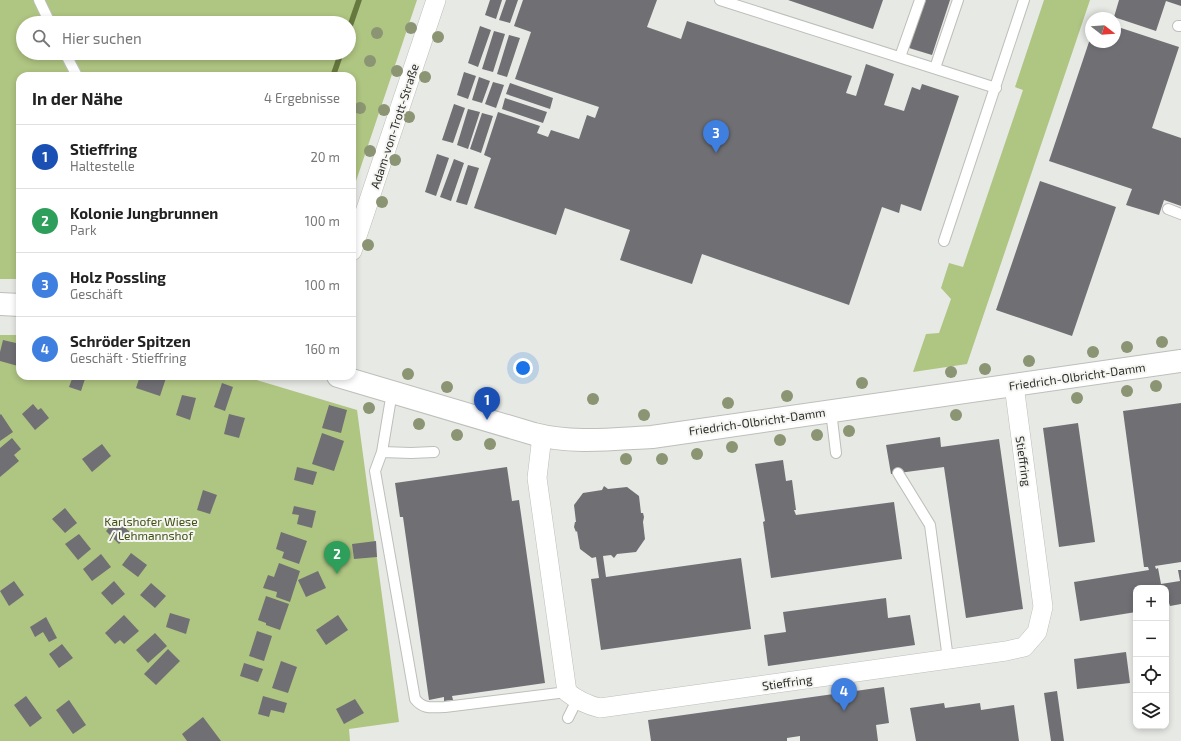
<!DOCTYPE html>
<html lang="de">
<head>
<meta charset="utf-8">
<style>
	body { margin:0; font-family:"Exo 2",sans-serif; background:#f2f2f2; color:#222 }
	.controls { position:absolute; right:12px; bottom:12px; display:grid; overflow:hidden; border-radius:8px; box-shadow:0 2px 6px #0003 }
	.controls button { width:36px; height:36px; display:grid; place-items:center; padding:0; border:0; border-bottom:1px solid #e0e0e0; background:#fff; color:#222; font:20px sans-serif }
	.compass { position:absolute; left:1085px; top:12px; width:36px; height:36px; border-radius:50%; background:#fff; box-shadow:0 2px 6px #0003; rotate:107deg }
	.you { position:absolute; left:523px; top:368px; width:14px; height:14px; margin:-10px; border:3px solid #fff; border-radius:50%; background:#1a73e8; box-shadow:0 0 0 6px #1a73e833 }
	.badge { display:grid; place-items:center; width:26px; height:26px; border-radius:50%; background:#6b3cb4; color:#fff; font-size:13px; font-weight:700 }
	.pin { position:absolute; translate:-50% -33px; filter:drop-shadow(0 1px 2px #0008) }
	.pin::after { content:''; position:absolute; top:21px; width:14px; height:12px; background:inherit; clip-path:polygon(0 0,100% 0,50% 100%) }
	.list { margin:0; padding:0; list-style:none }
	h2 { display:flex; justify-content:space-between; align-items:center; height:52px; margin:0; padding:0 16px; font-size:17px }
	h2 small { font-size:13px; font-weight:400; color:#767676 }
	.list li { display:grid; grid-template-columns:26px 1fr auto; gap:12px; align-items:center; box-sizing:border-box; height:64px; padding:0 16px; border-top:1px solid #e0e0e0 }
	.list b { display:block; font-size:15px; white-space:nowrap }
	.list p { margin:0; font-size:13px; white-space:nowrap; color:#767676 }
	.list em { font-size:13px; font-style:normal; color:#767676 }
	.icon { flex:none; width:22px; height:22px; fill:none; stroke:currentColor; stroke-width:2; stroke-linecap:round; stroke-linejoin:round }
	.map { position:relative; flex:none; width:1181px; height:741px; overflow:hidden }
	.search { position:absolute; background:#fff; box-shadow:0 2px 6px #0003; left:16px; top:16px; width:340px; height:44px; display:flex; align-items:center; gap:10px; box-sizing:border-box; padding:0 14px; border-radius:22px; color:#767676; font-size:15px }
	.panel { position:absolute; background:#fff; box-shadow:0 2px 6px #0003; left:16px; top:72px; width:340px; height:308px; border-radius:12px }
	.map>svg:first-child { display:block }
	.green { fill:#afc582; fill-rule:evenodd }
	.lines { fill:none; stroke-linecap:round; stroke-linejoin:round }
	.stream { stroke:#66783e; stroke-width:5.5 }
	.building { fill:#706f73 }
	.lane-casing { stroke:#bdbfba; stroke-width:12 }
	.street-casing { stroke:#bdbfba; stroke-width:20 }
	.secondary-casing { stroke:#bdbfba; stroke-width:24 }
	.lane { stroke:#fff; stroke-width:10 }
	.street { stroke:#fff; stroke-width:19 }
	.secondary { stroke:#fff; stroke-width:22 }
	.tree { fill:#8c9573 }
	.labels { text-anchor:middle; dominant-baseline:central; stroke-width:4; stroke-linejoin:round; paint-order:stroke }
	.street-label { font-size:12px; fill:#2b2b2a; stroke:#f5f6f2 }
	.park-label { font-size:12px; fill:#415115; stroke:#f5f6f2 }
</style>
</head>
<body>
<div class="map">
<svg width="1181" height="741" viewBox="0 0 1181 741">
	<rect width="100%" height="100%" fill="#e7e9e5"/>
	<!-- green -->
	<path class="green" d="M0 0H417L352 193V76H20V279H0ZM23 23H349V53H23Z
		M1044 0H1090L967 364 913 372 926 334 939 333 951 299 941 288 949 263 963 267 1023 90 1015 87Z
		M0 335H20V376H243L357 410 399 722 349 729 350 741H0Z"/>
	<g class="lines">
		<!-- stream -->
		<path class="stream" d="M349 29 359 0
			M333 76 341 53"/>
	</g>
	<!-- building -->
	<path class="building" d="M490 0H502L496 19 485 15Z
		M506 0H518L510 23 499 20Z
		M523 0H657L647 27 681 39 687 21 852 76 846 93 856 96 866 64 894 74 884 105 904 111 912 87 920 90 922 84 959 96 921 211 901 204 899 213 882 207 849 305 702 254 692 284 620 260 630 230 565 208 556 235 474 208 491 158 484 155 498 112 540 126 537 133 548 137 551 130 579 139 587 115 595 118 599 107 515 79 531 32 514 26Z
		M788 0H883L873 29Z
		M925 0H950L932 55 909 48Z
		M1119 0H1181V6L1166 1 1156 31 1114 17Z
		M480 26 491 30 478 67 468 63Z
		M1115 26 1179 47 1152 128 1181 138V206L1164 200 1159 215 1126 205 1132 189 1049 161 1091 36V42H1115Z
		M494 31 505 34 493 72 482 69Z
		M509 35 520 38 507 77 497 74Z
		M464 72 476 76 468 99 457 95Z
		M479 77 490 81 482 103 472 100Z
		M493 82 504 85 496 108 485 104Z
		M510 83 553 98 550 109 506 94Z
		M505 98 547 112 543 123 502 109Z
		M454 104 465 108 453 143 442 140Z
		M468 109 480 112 468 149 457 145Z
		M482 113 493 116 481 153 470 149Z
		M437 154 449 158 436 196 425 192Z
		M454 159 464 163 451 201 440 197Z
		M468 165 479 168 467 205 456 202Z
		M1040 181 1116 207 1072 336 996 310Z
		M3 340 20 344V357L18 366 0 361V352Z
		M73 376H86L81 391 69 387Z
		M140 376H161L166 378 160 396 136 388Z
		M222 383 233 387 225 411 214 407Z
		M182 395 196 398 190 420 176 415Z
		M1181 403V562L1155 566 1156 569 1158 568 1161 584 1180 581 1178 570H1181V604L1170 606 1169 603 1166 604V588H1136V612L1080 621 1074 582 1149 570 1148 567H1144L1123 411Z
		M33 404 38 410 41 408 49 418 35 430 22 414Z
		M329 405 347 410 341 433 322 428Z
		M1 414 13 432 0 441V415Z
		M229 414 245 418 239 438 224 434Z
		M1078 423 1095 542 1059 547 1043 428Z
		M322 433 344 441 334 471 312 464Z
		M940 437 941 447 999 439 1023 609 966 618 944 467 891 474 886 445Z
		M12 438 21 449 14 455 19 461 0 477V448Z
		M102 444 111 456 92 472 82 459Z
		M783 460 786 481 792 480 796 510H794L796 515 894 502 902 559 771 578 763 522 765 521 755 464Z
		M297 467 317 472 313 485 294 480Z
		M507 467 512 501 519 500 545 683 452 696 453 700 444 701V697L429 700 403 517H400L395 483Z
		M604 486 608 489 627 487 639 496 641 513H643L644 517 643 522 645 539 636 552 617 554 614 558 611 555 603 556 606 577 741 558 751 629 601 650 591 579 599 578 596 557 592 558 580 549 577 531 576 532 574 527 575 522H576L574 505 583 493 602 490Z
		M203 490 217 495 210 514 197 510Z
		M294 506 316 511 312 528 297 524 299 515 292 514Z
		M65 508 77 523 65 533 52 519Z
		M116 520 130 532 119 544 106 531Z
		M281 532 307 541 299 564 282 558 284 552 276 549Z
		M79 534 91 549 78 560 65 544Z
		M376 541 377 557 354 559 352 544Z
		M131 553 147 565 138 577 122 565Z
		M101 554 111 567 92 581 83 569Z
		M279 563 300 571 290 602 276 597 277 592 263 588 268 575 274 577Z
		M318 571 326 588 306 597 298 580Z
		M14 581 24 595 9 606 0 591Z
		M114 581 125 594 112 605 101 593Z
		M151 583 166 596 155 608 140 595Z
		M266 596 289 604 280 630 266 625V623L258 620Z
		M886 598 888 618 910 615 915 645 768 666 764 635 786 632 783 612Z
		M170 613 190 619 186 634 166 627Z
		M124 615 139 631 124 644 120 640 115 644 105 633Z
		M338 615 348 630 326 645 316 630Z
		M46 617 57 638 49 642 43 632 35 637 30 627Z
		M257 631 272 636 264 661 249 656Z
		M155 633 167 646 148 663 136 650Z
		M62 644 73 658 59 668 49 654Z
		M168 649 180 661 156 685 144 674Z
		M1126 652 1130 683 1077 689 1074 659Z
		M281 661 297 667 288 693 272 688Z
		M244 663 263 669 258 682 240 676Z
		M884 687 889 723 876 725 878 741H800V736L787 738V741H651L648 720Z
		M1057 691 1064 741H1051L1044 693Z
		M26 696 42 718 30 727 14 705Z
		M263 696 287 703 284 713 271 710 269 717 258 714Z
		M355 699 364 713 344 724 336 709Z
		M69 700 86 725 73 734 56 710Z
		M944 703 945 708 980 703 981 710 1014 705 1019 741H916L910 708Z
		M203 717 221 741H187L182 734Z"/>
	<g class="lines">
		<defs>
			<path id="lane" d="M39 0 50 23
				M720 0 996 88
				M1178 26H1181
				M65 53 77 76
				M900 57 920 0
				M935 68 958 0
				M1168 209 1181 214
				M944 241 1024 0
				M392 392 382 452 375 471 415 699C424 710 432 707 445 707L567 692
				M831 411 836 453
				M382 452 411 453 434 452
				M898 473 930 525 948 659
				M568 718 577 700"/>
			<path id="street" d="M352 251 436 0
				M542 436 537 478 567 692C578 701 587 705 600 708L1006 651 1024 647 1037 632 1043 607 1014 385"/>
			<path id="secondary" d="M0 304 20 305
				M338 376 534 434C572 444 613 439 652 437L1181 361"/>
		</defs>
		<!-- lane casing -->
		<use href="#lane" class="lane-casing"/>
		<!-- street casing -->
		<use href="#street" class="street-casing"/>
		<!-- secondary casing -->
		<use href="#secondary" class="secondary-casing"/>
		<!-- lane -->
		<use href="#lane" class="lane"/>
		<!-- street -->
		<use href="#street" class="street"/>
		<!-- secondary -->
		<use href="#secondary" class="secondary"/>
	</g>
	<!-- trees -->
	<g class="tree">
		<circle cx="411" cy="28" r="6"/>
		<circle cx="377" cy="33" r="6"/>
		<circle cx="438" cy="37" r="6"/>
		<circle cx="370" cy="61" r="6"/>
		<circle cx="397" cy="71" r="6"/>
		<circle cx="425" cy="77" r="6"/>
		<circle cx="360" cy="108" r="6"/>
		<circle cx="384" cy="110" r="6"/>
		<circle cx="409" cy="117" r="6"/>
		<circle cx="370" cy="151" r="6"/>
		<circle cx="395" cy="160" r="6"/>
		<circle cx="382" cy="202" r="6"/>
		<circle cx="368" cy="245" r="6"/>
		<circle cx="1162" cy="342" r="6"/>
		<circle cx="1127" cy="347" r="6"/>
		<circle cx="1093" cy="352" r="6"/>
		<circle cx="1029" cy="361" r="6"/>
		<circle cx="985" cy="369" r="6"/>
		<circle cx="951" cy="372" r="6"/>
		<circle cx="408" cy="374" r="6"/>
		<circle cx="862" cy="383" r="6"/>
		<circle cx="1156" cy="386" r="6"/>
		<circle cx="447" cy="387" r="6"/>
		<circle cx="1127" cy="391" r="6"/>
		<circle cx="787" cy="396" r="6"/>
		<circle cx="1077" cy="398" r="6"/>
		<circle cx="593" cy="399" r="6"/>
		<circle cx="728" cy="403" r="6"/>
		<circle cx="369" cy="408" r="6"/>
		<circle cx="644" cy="415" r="6"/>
		<circle cx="956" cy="415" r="6"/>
		<circle cx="419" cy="424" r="6"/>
		<circle cx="849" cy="431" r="6"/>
		<circle cx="457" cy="435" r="6"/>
		<circle cx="817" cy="435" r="6"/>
		<circle cx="780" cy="440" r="6"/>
		<circle cx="490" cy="444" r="6"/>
		<circle cx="732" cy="447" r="6"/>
		<circle cx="697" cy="454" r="6"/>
		<circle cx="626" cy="459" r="6"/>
		<circle cx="662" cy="459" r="6"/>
	</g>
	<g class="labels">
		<!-- street labels -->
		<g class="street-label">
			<text transform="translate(394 126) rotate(-72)">Adam-von-Trott-Straße</text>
			<text transform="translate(1077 376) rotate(-8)">Friedrich-Olbricht-Damm</text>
			<text transform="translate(757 421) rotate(-8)">Friedrich-Olbricht-Damm</text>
			<text transform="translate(1024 461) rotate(82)">Stieffring</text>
			<text transform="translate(787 682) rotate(-8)">Stieffring</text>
		</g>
		<!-- park labels -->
		<g class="park-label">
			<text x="151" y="521">Karlshofer Wiese<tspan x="151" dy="14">/ Lehmannshof</tspan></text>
		</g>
	</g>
</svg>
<div class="controls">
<button>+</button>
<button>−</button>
<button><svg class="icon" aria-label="locate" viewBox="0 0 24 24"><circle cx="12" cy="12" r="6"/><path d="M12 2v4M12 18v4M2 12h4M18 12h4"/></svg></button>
<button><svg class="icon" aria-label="layers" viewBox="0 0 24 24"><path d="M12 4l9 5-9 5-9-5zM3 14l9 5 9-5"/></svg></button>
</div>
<svg class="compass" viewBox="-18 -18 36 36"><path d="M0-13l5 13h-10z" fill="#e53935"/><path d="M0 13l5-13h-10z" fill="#767676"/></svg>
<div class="you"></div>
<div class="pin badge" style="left:487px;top:420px;background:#1a4fb4">1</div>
<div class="pin badge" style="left:337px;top:574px;background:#2e9e5b">2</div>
<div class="pin badge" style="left:716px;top:153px;background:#3f7fe0">3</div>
<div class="pin badge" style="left:844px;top:711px;background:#3f7fe0">4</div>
<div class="search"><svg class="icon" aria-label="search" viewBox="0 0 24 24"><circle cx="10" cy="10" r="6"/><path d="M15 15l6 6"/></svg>Hier suchen</div>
<section class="panel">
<h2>In der Nähe<small>4 Ergebnisse</small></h2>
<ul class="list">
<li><span class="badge" style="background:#1a4fb4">1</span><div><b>Stieffring</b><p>Haltestelle</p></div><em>20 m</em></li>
<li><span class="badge" style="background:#2e9e5b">2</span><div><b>Kolonie Jungbrunnen</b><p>Park</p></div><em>100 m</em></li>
<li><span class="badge" style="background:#3f7fe0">3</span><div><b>Holz Possling</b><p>Geschäft</p></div><em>100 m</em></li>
<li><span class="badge" style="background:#3f7fe0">4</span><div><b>Schröder Spitzen</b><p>Geschäft · Stieffring</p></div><em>160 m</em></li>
</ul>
</section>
</div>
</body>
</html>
